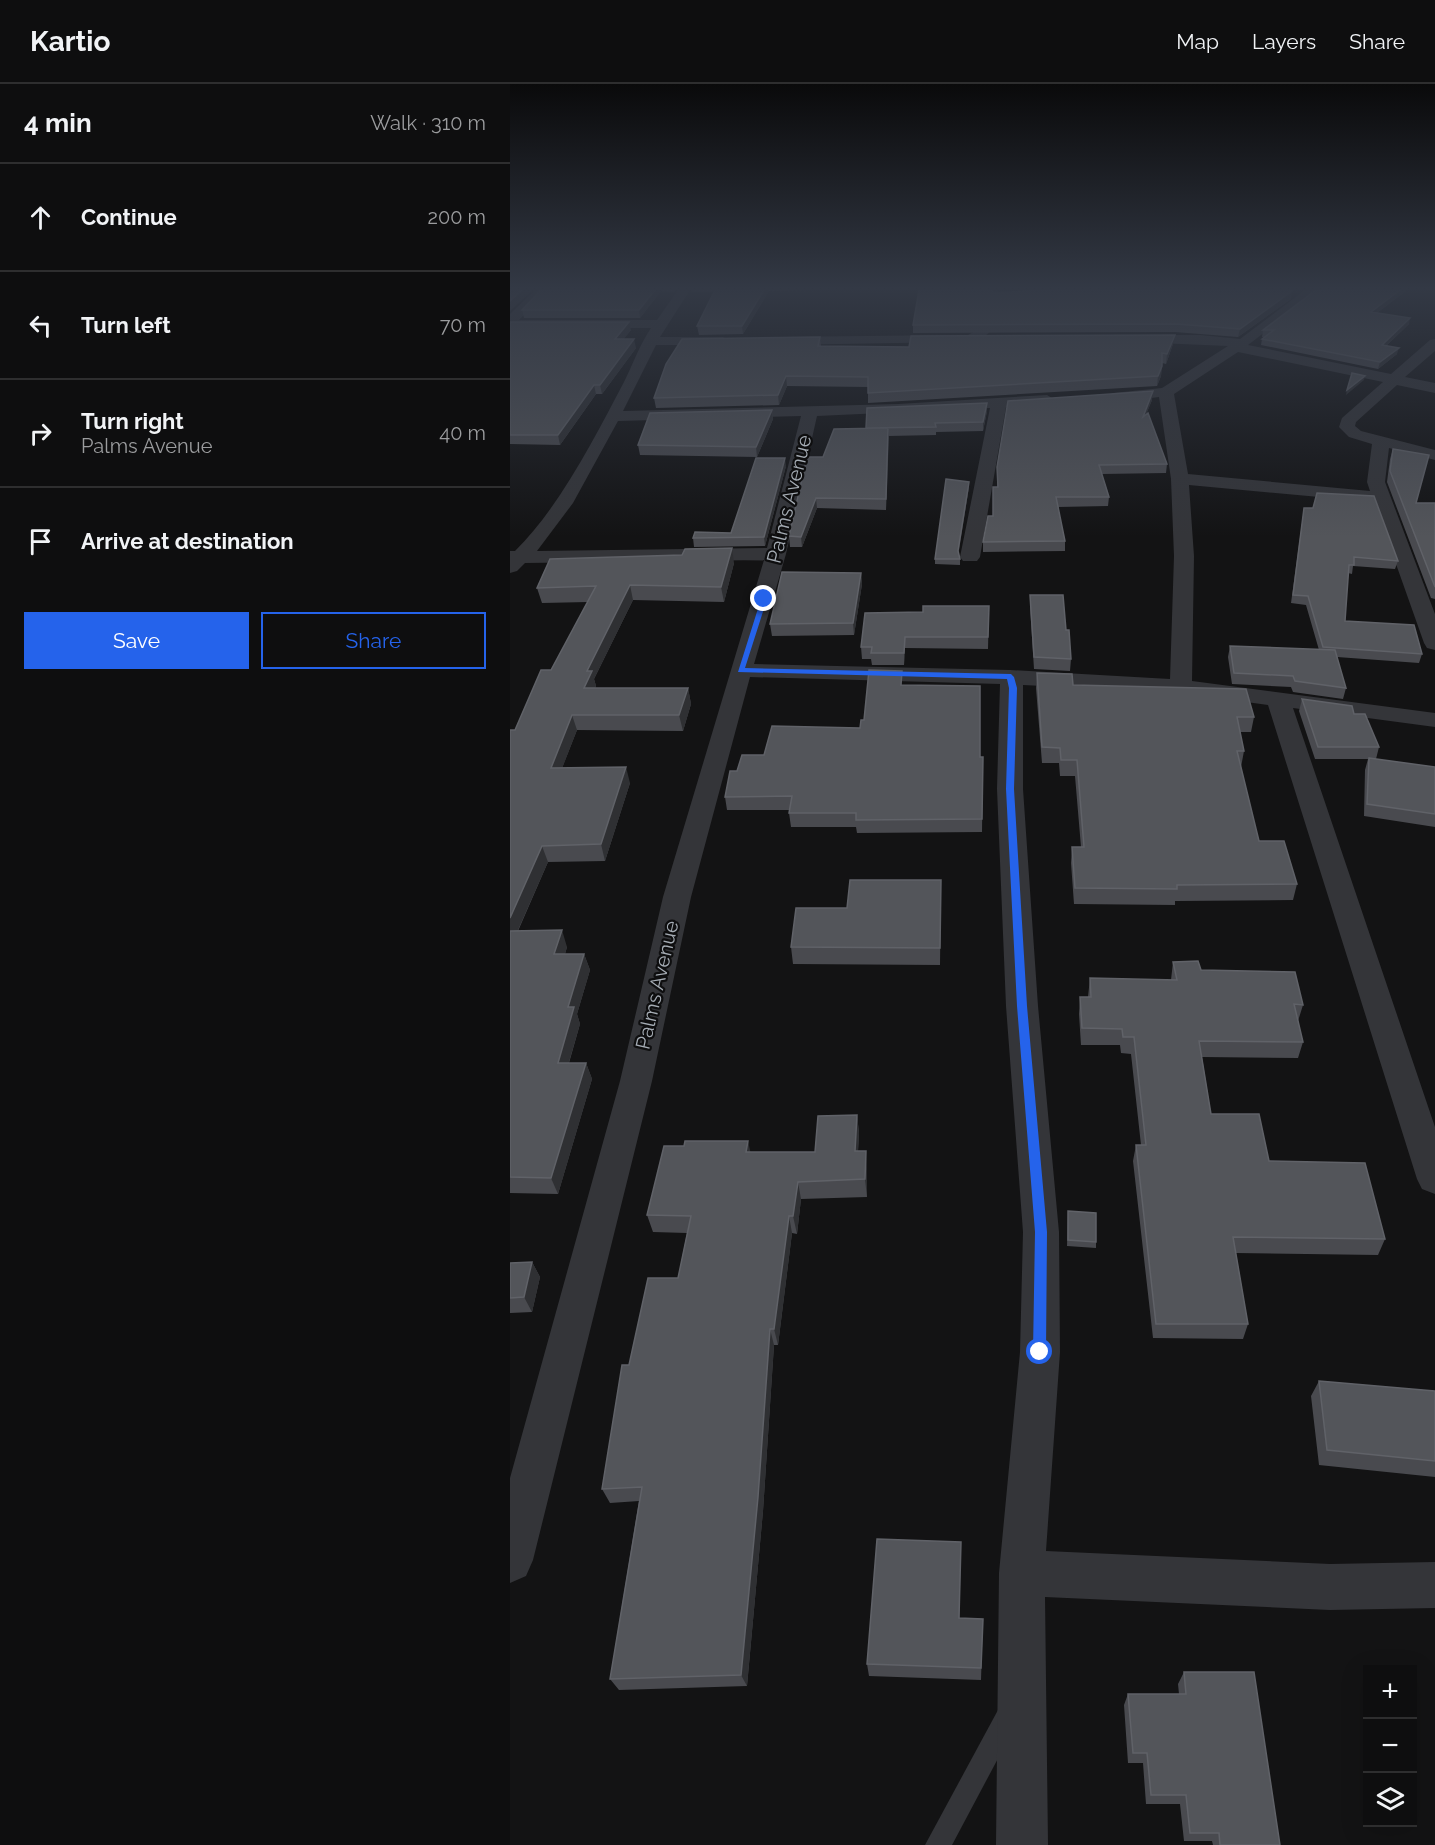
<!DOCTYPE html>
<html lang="en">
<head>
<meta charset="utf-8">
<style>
	body { margin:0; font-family:Raleway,sans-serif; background:#1c1c1d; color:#f1f3f6 }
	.controls { position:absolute; right:18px; bottom:18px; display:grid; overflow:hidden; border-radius:0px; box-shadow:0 6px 24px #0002 }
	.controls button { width:54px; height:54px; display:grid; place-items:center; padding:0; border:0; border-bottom:2px solid #2e2e2f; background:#0e0e0f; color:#f1f3f6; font:30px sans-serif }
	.stop { position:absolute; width:18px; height:18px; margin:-14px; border:4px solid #2563eb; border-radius:50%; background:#fff }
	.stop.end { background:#2563eb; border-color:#fff; box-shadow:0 2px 6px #0008 }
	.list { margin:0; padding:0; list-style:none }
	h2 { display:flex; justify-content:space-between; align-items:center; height:78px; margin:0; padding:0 24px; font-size:26px }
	h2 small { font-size:20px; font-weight:400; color:#9b9c9e }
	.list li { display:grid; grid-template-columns:39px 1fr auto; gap:18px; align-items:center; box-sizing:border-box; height:108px; padding:0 24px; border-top:2px solid #2e2e2f }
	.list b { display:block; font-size:22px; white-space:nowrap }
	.list p { margin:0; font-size:20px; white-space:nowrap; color:#9b9c9e }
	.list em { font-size:20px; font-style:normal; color:#9b9c9e }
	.actions { display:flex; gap:12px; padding:18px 24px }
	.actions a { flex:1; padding:14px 0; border:2px solid #2563eb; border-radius:0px; text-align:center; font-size:21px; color:#2563eb }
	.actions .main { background:#2563eb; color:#fff }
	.icon { flex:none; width:33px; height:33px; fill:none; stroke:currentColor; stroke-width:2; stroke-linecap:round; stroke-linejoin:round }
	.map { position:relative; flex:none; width:925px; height:1761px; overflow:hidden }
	header { display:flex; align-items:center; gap:36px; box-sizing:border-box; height:84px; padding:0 30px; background:#0e0e0f; border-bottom:2px solid #2e2e2f }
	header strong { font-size:28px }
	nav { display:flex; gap:33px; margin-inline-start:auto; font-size:21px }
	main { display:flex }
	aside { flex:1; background:#0e0e0f }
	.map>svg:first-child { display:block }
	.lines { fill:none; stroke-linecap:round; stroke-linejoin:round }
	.lane { fill:#343539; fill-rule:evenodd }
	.street { fill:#343539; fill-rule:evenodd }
	.wall { fill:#494a4f }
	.shaded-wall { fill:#2f3033 }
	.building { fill:#53555a; stroke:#606268; stroke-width:1.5 }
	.route { fill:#2563eb }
	.labels { text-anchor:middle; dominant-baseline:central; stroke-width:4.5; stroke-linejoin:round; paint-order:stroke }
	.street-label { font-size:20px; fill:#a5acb4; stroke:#0e0e0f }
</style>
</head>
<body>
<header>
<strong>Kartio</strong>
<nav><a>Map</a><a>Layers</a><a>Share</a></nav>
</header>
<main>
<aside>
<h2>4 min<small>Walk · 310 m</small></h2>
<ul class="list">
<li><svg class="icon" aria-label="ahead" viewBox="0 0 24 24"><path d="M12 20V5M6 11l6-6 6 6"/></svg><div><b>Continue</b></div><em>200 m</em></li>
<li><svg class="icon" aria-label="left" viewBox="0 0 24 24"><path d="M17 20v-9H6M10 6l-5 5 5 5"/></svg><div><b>Turn left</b></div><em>70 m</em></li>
<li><svg class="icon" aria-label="right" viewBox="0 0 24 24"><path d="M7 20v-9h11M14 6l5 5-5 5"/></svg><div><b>Turn right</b><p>Palms Avenue</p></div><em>40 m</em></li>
<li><svg class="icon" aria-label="arrive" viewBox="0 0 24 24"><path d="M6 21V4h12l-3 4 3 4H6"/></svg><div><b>Arrive at destination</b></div></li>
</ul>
<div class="actions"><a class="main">Save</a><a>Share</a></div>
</aside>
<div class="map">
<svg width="925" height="1761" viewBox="0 0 925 1761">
	<rect width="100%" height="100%" fill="#131314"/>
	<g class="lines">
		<!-- lane -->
		<path class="lane" d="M497 1623 506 1626 509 1635 442 1761H415L488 1626Z"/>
		<!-- street -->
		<path class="street" d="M25 206H38L9 236H147L168 206H180L150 253H213L220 257 213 261H146L113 327 388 320 537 311 545 316 537 321 496 323 470 473 467 477H453L450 473 480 324 307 332 276 470 244 580 500 586 660 595 664 472 661 395 649 313 603 319 595 314 603 309 652 304 718 262 624 258 619 257 617 254 619 251H690L730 255 795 206H809L738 261 881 290 920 256 925 255V267L895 293 925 299V309L887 301 846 338 845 342 851 347 925 366V376L879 364 875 398 925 530V566L917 564 914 559 864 418 679 401 684 472 682 597 925 629V643L783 624 925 1043V1110L912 1105 907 1095 758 621 671 609 513 601V705L528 922 549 1148 550 1268 536 1467 820 1480 925 1478V1524L820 1526 535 1513 538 1761H486L489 1489 510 1268 513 1148 496 922 487 705 490 600 240 593 181 813 142 997 23 1476 16 1492 0 1499V1394L110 997 153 813 254 476 15 479 7 487 0 489V467H5C49 424 85 353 114 298 123 280 130 260 141 244H0V230ZM728 268 873 298 832 334 829 343 839 353 862 360 857 398 860 407 678 390 664 310ZM291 332 257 464 27 467 63 419 108 337Z
			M476 206H488L492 232C483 245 471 262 453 258L451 255 467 246 478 232Z
			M441 251 448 255 446 258 270 261 263 257 270 253Z"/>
	</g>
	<!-- wall -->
	<path class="wall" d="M31 206H166L164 208 151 207 130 234H14L12 226Z
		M181 206H309L259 207 233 250 189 251 187 242 204 208H182Z
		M806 206H897L867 229 899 240 877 261 887 270 868 285 751 261 752 255 754 253H752L753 246Z
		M484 209 781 215 728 253 665 248 403 249V241Z
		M0 238 121 246 113 255 126 264 92 310H86L50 361 0 360Z
		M310 253 311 262 399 263 663 260 656 280 652 279 651 292 647 302 358 319V303L277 302 269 321 146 324 144 314Z
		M642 316 636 330 657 380 656 389 592 390 599 413 598 422 548 423 555 457V467L473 468V458L483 432 487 403V383Z
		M262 326 263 335 247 373 130 371 128 361Z
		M477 327 473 347 426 348V351L378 352 376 426 307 424 292 463H280L279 452 313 373 356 344Z
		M883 365 906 419H925V515L921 514 877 398 880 375Z
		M276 382 255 462 184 463 183 454 221 449Z
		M459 398V403L448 469 450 475V481L425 480V475Z
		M794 424 888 477 885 485 843 482 842 490 838 489 835 537 912 570 909 579 827 573 836 604 833 615 783 608 781 603 722 600 718 573 720 562 809 566 796 521 781 519Z
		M224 479 214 518 123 516 84 595 86 602 85 604H178L181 620 173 647 67 646 52 684 120 699 95 777 38 778 8 847 57 863 55 870H74L80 886 67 930 70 940 59 979H76L82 995 48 1110 0 1109V646H5L41 586 78 518 32 519 27 504Z
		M351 489 352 500 344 551 262 552 260 540Z
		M520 511 556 546 561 575 560 587 524 585 520 522Z
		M479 522 478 565 395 564 394 581H362L361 575H352L351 563 413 528Z
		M527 589 563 601 744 633 741 648H730L734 667 731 683 749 757 787 800 783 816 665 817V821L564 820 561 779 562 763H571L565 692H550L549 679H532L526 604Z
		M393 601 470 673H473L472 748 347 749 346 743H281L279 729 280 726H217L215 713 227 687 254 671 350 644 354 636Z
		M792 615 844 630 869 663 866 675 925 683V743L854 732 855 686 858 675H805L789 627Z
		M431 796 430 881 283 880 281 863 337 824Z
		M663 878 793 921 788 937 793 958 788 974 692 973 701 1030 759 1077 875 1155 868 1171 726 1169 738 1240 733 1255 643 1254 623 1077 626 1061H631L621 970 611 969 610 961H571L569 930 570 913H578L580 894 661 896Z
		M347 1031 349 1049 348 1067 357 1085V1113L291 1115 287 1150 282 1149 268 1261H264L253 1427 237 1602 109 1606 100 1595 129 1417 100 1419 92 1405 119 1281 168 1194 177 1149 143 1148 137 1131 241 1068H305Z
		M558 1127 586 1158V1164L557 1162Z
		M22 1178 30 1193 22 1228 0 1229V1179Z
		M809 1297 925 1307V1393L809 1381 801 1312Z
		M451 1458 449 1534 473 1535 471 1596 359 1592 357 1580Z
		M674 1588 770 1761H703L702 1757H674L670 1720H636L633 1679H618L614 1621 618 1610H669L668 1600Z"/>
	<!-- shaded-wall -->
	<path class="shaded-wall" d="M12 206H23L0 227V217Z
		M145 206H151V207L130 234 129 226Z
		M254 206 259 207 233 250 232 242Z
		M890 206H897L860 234 861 228Z
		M782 207 781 215 728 253 730 245Z
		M900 234 899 240 871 267 872 261Z
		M119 238 121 246 107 264 105 255Z
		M665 251 663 260 656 280 657 270Z
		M124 255 126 264 92 310 90 301Z
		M889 264 887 270 868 285 870 278Z
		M652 282 651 292 647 302 648 292Z
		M276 292 277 302 269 321 268 311Z
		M855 292 854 296 836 311 837 306Z
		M84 301 86 310 50 361 48 351Z
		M643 307 642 316 632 341 633 333Z
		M477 319V327L473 347V338Z
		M262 326 263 335 247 373 246 363Z
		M378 344 379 354 376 426V415Z
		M275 374 276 382 255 462 254 453Z
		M459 398V403L448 473V467Z
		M306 414 307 424 292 463 291 453Z
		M222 464 224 479 214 518 211 503Z
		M351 489 352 500 344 551 343 539Z
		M120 501 123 516 84 595 86 602 78 620 74 604 77 587Z
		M395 553V564L394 581V569Z
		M178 604 181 620 173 647 169 631Z
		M62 631 67 646 46 700 41 684Z
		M116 683 120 699 95 777 91 760Z
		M32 762 38 778 0 864V834Z
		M52 846 57 863 50 887 44 870Z
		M74 870 80 886 67 930 70 940 54 995 48 979 58 923Z
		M76 979 82 995 48 1110 41 1094Z
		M347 1031 349 1049 347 1085 345 1067Z
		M238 1057 242 1075 236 1068Z
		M356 1067 357 1085V1113L355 1095Z
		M288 1098 291 1115 287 1150 283 1132Z
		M279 1132 282 1149 268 1261 264 1245Z
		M22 1178 30 1193 22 1228 14 1213Z
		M260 1245 264 1261 253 1427 237 1602 231 1591Z
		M451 1458V1471L449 1546V1534Z"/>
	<!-- building -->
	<path class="building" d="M0 206H12L0 217Z
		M31 206H145L129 226H12Z
		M205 206H254L232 242H187Z
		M409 206H480L484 209 531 206H774L782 207 730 245 666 240 403 241Z
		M806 206H890L861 228 900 234 872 261 889 264 870 278 752 255 764 246H753Z
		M0 238H119L105 255H124L90 301H84L48 351H0Z
		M665 251 657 270 652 269V282L648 292 358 309V293L276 292 268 311 144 314 156 280 172 255 310 253 308 262 399 263 401 252Z
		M842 289 855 292 837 306Z
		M643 307 633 333 638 329 657 380 589 381 599 413H546L555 457 473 458 478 432H483V403H488L487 383 498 317Z
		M477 319 473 338 425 339 426 343 356 344 357 324Z
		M262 326 246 363 128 361 140 329Z
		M378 344 376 415 306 414 291 453 279 452 297 373H313L324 345Z
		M883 365 919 371 906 419H925V503L880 387Z
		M246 374H275L254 453 183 454 185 448 221 449Z
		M436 395 459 398 448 467 450 475H425Z
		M807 409 864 412 888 477 844 473V481H839L835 537 904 541 912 570 813 563 798 512 783 511 794 424H803Z
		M222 464 211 503 120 501 77 587H82L74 604H178L169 631H62L41 684 116 683 91 760 32 762 0 834V646H5L31 586H41L86 502 27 504 40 475 172 471 175 465Z
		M272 488 351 489 343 539 260 540Z
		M520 511H553L556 546H559L561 575 524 573Z
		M413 522H479L478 553H395L394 569H361L362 563H351L355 529 413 528Z
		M720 562 825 566 836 604 785 597 783 592 724 589Z
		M359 586 392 587 391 601 470 602V673H473L472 735 346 736V729H279L282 712 215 713 220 687H227L232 671H254L262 642 350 644 351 636H354Z
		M527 589 562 590 563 601 736 605 744 633H727L734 667H727L749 757H774L787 800 667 801V805L565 804 562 763H574L567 676H551L550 664 532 663Z
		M792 615 842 622 844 630H855L869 663H808Z
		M859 674 925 683V730L857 720Z
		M340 796H431L430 864 281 863 286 824H337Z
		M52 846 44 870H74L58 923H64L48 979H76L41 1094 0 1093V847Z
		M688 877 691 886 785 888 793 921 784 920 793 958 689 957 701 1030H749L759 1077 855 1079 875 1155 723 1153 738 1240H646L626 1061H636L624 953H613L612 945 572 944 570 913H581L580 894 667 896 663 878Z
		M347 1031 345 1067H356L355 1095 288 1098 283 1132H279L264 1245H260L248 1413 231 1591 100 1595 132 1403 92 1405 112 1281H119L138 1194H168L181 1132 137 1131 154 1062H174L175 1057H238L236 1068H305L308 1032Z
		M558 1127 586 1129V1158L558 1156Z
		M22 1178 14 1213 0 1214V1179Z
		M809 1297 925 1307V1377L817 1366Z
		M367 1455 451 1458 449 1534 473 1535 471 1584 357 1580Z
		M674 1588H744L770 1761H710L709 1749H680L676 1711H641L637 1669H623L618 1610H676Z"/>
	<!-- sky -->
	<linearGradient id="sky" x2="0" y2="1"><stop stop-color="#0a0a0b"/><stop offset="0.45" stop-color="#333945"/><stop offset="1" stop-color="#333945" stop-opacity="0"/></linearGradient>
	<rect width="925" height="453" fill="url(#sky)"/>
	<!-- route -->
	<path class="route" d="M254 513 257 515 235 584 501 590 504 593 507 604 504 705 517 922 537 1148 536 1268 534 1273 530 1275 525 1273 523 1268 525 1148 507 922 496 705 499 604 497 595 228 588 251 515Z"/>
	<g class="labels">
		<!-- street labels -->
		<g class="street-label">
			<text transform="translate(279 415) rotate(-76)">Palms Avenue</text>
			<text transform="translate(147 901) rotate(-77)">Palms Avenue</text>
		</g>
	</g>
</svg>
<div class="controls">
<button>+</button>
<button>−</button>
<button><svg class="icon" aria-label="layers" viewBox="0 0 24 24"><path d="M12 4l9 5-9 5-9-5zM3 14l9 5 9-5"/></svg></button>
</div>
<div class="stop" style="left:530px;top:1268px"></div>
<div class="stop end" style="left:254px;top:515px"></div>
</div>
</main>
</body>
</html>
